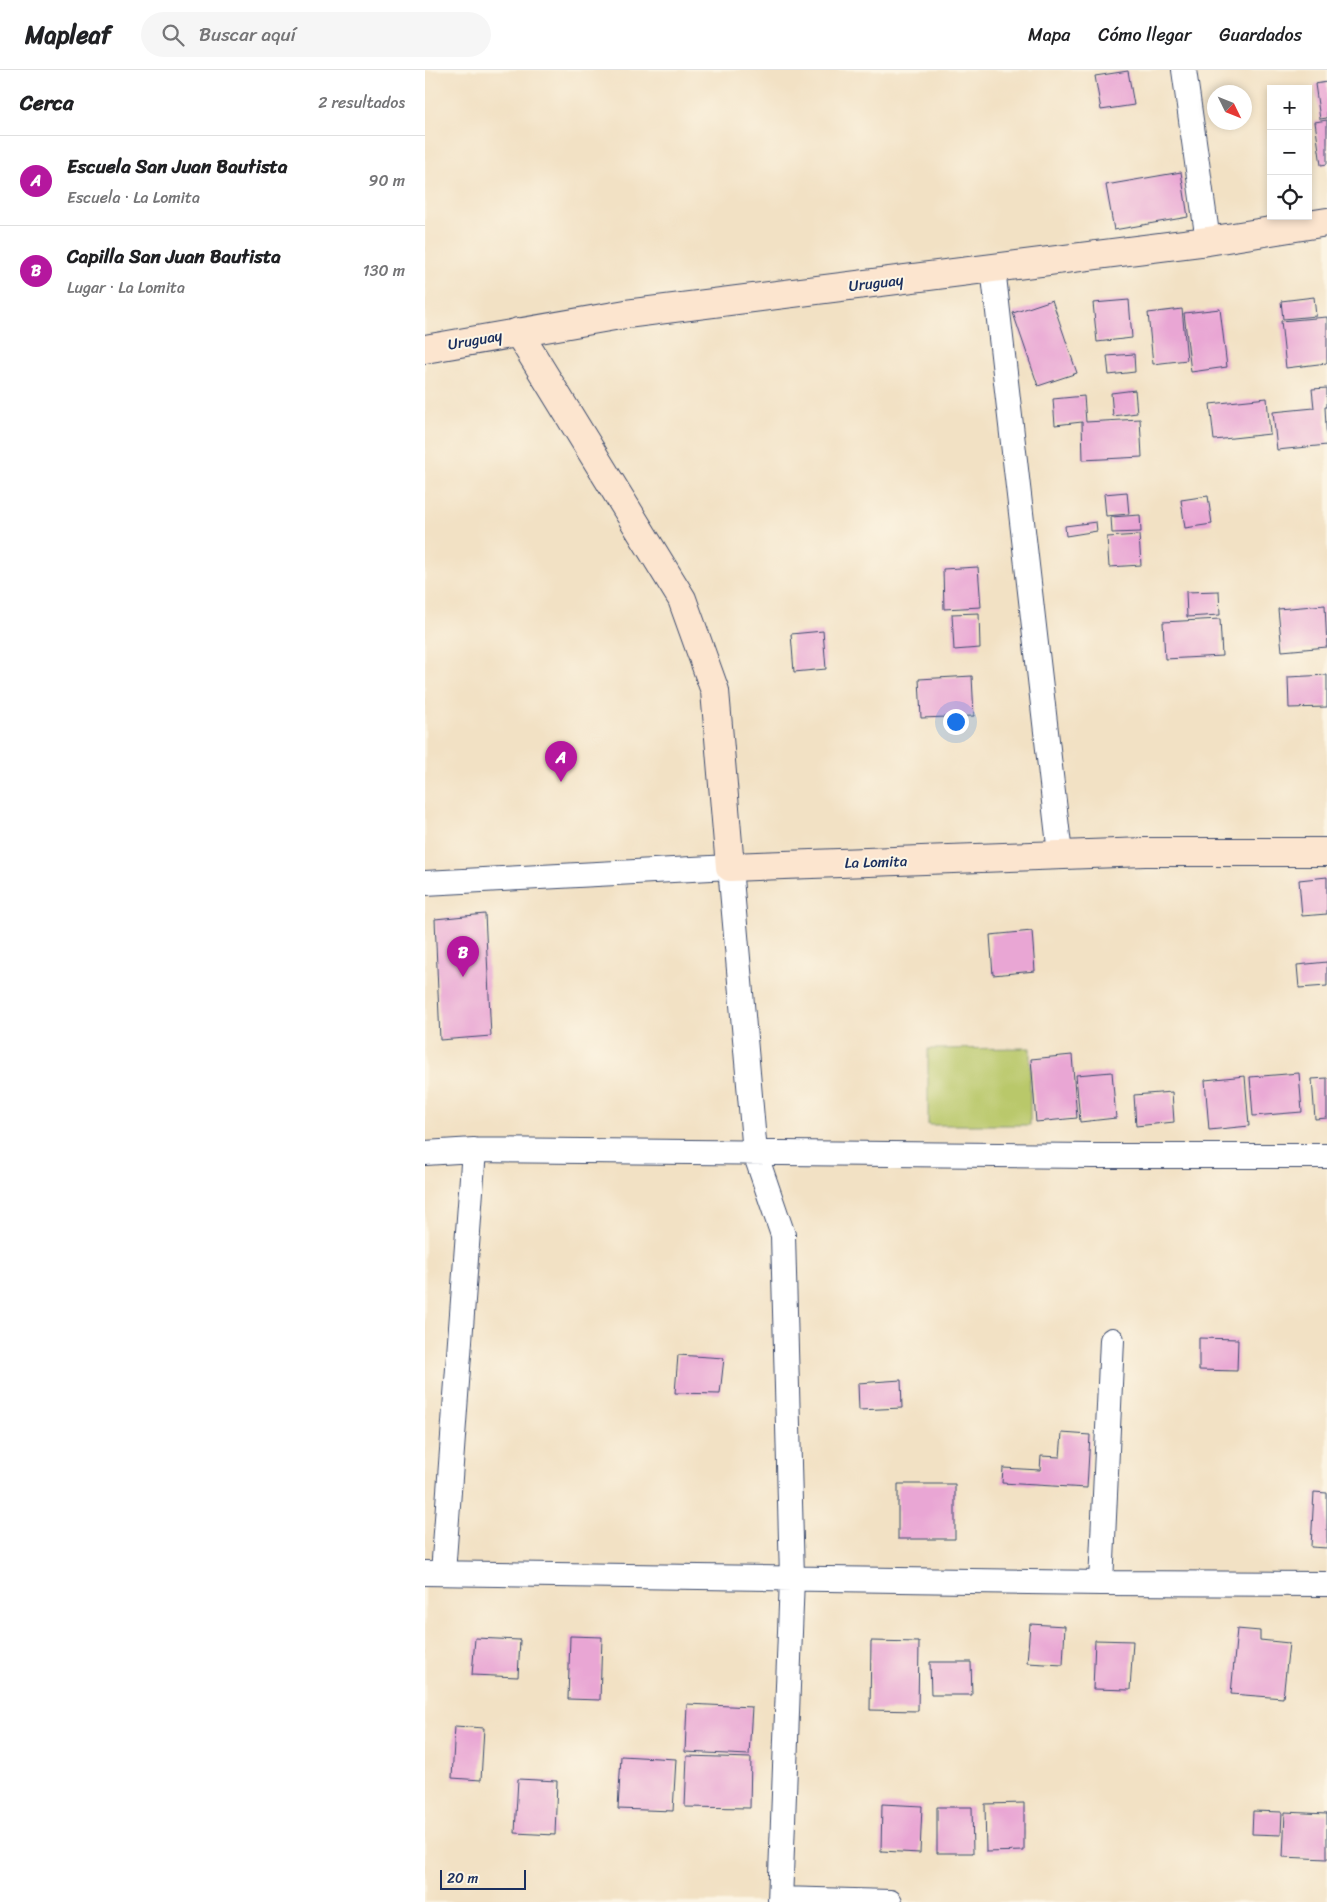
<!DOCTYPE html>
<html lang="es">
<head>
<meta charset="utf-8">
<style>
	body { margin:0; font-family:Sriracha,sans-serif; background:#f6f6f6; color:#202124 }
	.controls { position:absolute; right:15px; top:15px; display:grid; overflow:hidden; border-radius:0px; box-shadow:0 2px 8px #0003 }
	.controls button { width:45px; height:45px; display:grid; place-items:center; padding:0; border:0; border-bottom:1px solid #e0e0e0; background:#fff; color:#202124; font:25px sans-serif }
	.compass { position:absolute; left:782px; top:15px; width:45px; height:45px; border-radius:50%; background:#fff; box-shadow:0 2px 8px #0003; rotate:133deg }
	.scale { position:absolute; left:15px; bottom:12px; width:86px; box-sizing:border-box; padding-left:5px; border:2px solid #1b2f5e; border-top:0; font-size:14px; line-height:18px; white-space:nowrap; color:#1b2f5e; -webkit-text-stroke:4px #fcf5e5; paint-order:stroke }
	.you { position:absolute; left:530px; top:651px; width:18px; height:18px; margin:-12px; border:4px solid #fff; border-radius:50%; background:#1a73e8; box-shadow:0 0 0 8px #1a73e833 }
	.badge { display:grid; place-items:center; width:32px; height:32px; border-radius:50%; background:#b5179e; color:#fff; font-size:16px; font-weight:700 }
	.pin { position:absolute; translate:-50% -41px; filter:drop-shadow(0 1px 2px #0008) }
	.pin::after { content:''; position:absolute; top:26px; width:18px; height:15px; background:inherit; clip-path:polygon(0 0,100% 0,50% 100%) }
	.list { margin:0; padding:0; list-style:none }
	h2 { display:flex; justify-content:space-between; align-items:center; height:65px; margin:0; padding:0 20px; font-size:21px }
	h2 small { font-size:16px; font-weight:400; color:#757577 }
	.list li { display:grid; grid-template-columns:32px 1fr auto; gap:15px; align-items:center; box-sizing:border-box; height:90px; padding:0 20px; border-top:1px solid #e0e0e0 }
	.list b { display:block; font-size:19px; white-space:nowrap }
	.list p { margin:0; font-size:16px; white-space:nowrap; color:#757577 }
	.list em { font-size:16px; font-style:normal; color:#757577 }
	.icon { flex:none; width:28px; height:28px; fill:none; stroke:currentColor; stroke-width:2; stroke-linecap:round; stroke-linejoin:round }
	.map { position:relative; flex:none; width:902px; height:1832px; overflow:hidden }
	header { display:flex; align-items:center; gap:30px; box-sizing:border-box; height:70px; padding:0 25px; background:#fff; border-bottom:1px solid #e0e0e0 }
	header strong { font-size:24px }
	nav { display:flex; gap:28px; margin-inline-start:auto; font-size:18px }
	.search { width:350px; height:45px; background:#f6f6f6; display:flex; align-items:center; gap:12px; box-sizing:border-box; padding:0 18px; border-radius:28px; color:#757577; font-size:19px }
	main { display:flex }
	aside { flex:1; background:#fff }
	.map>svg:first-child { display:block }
	.green { fill:#b9c86a; stroke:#6a7c64 }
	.building { fill:#e9a6d4 }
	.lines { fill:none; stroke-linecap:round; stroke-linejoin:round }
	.street-casing { stroke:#3b4a6d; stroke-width:26 }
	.secondary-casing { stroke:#3b4a6d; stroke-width:30 }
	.street { stroke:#fff; stroke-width:24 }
	.secondary { stroke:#fce5cf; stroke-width:28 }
	.labels { text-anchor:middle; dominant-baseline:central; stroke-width:4; stroke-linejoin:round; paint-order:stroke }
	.street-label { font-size:15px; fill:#1b2f5e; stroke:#fcf5e5 }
</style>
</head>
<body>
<header>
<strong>Mapleaf</strong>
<div class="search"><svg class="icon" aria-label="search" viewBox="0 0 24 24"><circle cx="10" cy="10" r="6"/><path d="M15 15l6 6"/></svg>Buscar aquí</div>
<nav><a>Mapa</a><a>Cómo llegar</a><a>Guardados</a></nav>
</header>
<main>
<aside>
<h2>Cerca<small>2 resultados</small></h2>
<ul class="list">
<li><span class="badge">A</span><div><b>Escuela San Juan Bautista</b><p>Escuela · La Lomita</p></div><em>90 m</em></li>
<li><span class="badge">B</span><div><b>Capilla San Juan Bautista</b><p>Lugar · La Lomita</p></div><em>130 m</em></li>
</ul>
</aside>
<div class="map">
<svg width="902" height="1832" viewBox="0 0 902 1832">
	<rect width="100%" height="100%" fill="#fcf5e5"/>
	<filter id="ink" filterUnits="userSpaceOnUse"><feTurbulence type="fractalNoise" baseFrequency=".02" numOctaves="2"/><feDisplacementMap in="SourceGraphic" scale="10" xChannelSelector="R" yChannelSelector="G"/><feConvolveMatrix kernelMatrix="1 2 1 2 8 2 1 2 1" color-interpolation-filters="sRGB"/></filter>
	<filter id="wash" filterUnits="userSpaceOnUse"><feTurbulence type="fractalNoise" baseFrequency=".0096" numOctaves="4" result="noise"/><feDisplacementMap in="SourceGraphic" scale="20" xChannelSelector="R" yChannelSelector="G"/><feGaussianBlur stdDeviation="1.12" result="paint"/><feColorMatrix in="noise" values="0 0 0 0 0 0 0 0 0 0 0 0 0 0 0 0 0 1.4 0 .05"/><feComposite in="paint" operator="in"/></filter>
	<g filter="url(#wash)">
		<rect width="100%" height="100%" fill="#f2e1c4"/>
		<!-- green -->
		<path class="green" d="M605 978V1055H503V979Z"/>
		<g id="blocks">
			<!-- building -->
			<path class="building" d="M703 1 709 35 676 40 670 6Z
				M902 12V48L895 49 890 14Z
				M902 50V94L896 95 890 52Z
				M756 102 763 147 689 160 681 115Z
				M889 227 891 246 858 249 856 231Z
				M627 230 652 303 613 316 588 243Z
				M704 230 707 268 672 272 668 233Z
				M757 239 762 290 728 294 723 243Z
				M795 239 802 297 766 302 759 243Z
				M902 247V293L861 298 856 251Z
				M709 284 710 302 684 305 682 286Z
				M902 318V337H900L902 375 852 380 848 342 889 338 887 319Z
				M710 320 712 343 688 346 686 323Z
				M659 326 661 352 715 349 717 387 658 390 657 352 630 355 628 329Z
				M842 328 845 364 789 370 785 334Z
				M702 422 704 444 681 446 679 424Z
				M783 426 787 454 760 458 756 430Z
				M715 445 716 462 687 463 686 447Z
				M671 452 672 461 641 466 640 456Z
				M714 465 716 495 684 497 682 467Z
				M553 497 556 537 519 539 518 499Z
				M794 521 795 545 762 547 761 522Z
				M900 535 902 577 857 581 853 539Z
				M554 543 555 578 529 580 527 544Z
				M795 549 797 586 740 589 738 552Z
				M398 561 401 599 369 602 366 564Z
				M902 605V637L864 638 863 607Z
				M547 606 549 646 496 648 494 609Z
				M902 807V844L877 846 874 810Z
				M60 844 66 966 15 970 10 849Z
				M607 861 610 901 568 905 565 865Z
				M902 892V916L874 918 872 895Z
				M647 985 652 1048 611 1052 606 989Z
				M687 1002 691 1048 655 1052 651 1005Z
				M874 1003 877 1042 828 1046 825 1007Z
				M820 1006 824 1056 784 1060 780 1010Z
				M902 1008V1048L890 1049 887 1009Z
				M747 1022 749 1052 711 1056 709 1025Z
				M774 1268 813 1269 812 1301 774 1300Z
				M253 1285 299 1288 295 1324 250 1323Z
				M476 1310 477 1338 434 1340 433 1313Z
				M637 1363 665 1365 662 1418 577 1413 578 1398 615 1400 616 1386 635 1387Z
				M473 1414H530V1469H473Z
				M889 1422 902 1423V1478L886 1477Z
				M605 1554 640 1556 638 1595 602 1593Z
				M812 1559 835 1561V1570L864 1573 858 1628 806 1624Z
				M145 1566 177 1567 175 1630 143 1629Z
				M50 1568 95 1570 93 1607 47 1605Z
				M670 1570 708 1571 705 1620 668 1619Z
				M446 1571 494 1572 493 1641 445 1640Z
				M505 1592H546L547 1625H506Z
				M262 1634 327 1637 324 1685 260 1682Z
				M30 1656 59 1658 56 1710 27 1708Z
				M196 1686 251 1689 248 1741 193 1739Z
				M262 1686 326 1688 325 1738 260 1737Z
				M93 1709 132 1711 130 1765 90 1763Z
				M599 1733V1781L561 1782 560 1734Z
				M457 1734 497 1736 495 1783 456 1781Z
				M512 1737H547L548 1783H512Z
				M828 1741 857 1742 856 1765 827 1764Z
				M860 1742 902 1744V1789L858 1787Z"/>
		</g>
	</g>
	<g filter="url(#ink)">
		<use href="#blocks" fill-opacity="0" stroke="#3b4a6d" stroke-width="1"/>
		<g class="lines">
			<defs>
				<path id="street" d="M759 0 783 171
					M568 198 635 784
					M0 813 305 797 330 1083 358 1165 367 1508 355 1832
					M0 1083 49 1080 669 1086H902
					M0 1503 676 1513 902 1514
					M18 1503 49 1080
					M676 1513 687 1270
					M355 1829 465 1832"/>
				<path id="secondary" d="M93 262 257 529 290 621 305 797 720 782H902
					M0 279 201 244 783 171 902 152"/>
			</defs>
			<!-- street casing -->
			<use href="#street" class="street-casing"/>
			<!-- secondary casing -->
			<use href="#secondary" class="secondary-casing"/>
			<!-- street -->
			<use href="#street" class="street"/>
			<!-- secondary -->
			<use href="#secondary" class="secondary"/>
		</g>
	</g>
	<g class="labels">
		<!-- street labels -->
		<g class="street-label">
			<text transform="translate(451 213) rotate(-7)">Uruguay</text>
			<text transform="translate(50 270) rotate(-10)">Uruguay</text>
			<text transform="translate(451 792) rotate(-2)">La Lomita</text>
		</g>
	</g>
</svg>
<div class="controls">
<button>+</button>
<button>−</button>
<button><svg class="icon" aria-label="locate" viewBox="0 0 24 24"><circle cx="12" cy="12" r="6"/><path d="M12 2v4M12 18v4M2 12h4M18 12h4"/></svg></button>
</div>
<svg class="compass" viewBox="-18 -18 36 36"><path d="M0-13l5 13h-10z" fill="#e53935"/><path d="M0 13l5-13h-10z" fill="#757577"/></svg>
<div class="scale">20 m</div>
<div class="you"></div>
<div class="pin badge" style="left:136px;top:712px">A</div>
<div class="pin badge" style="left:38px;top:907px">B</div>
</div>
</main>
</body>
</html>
